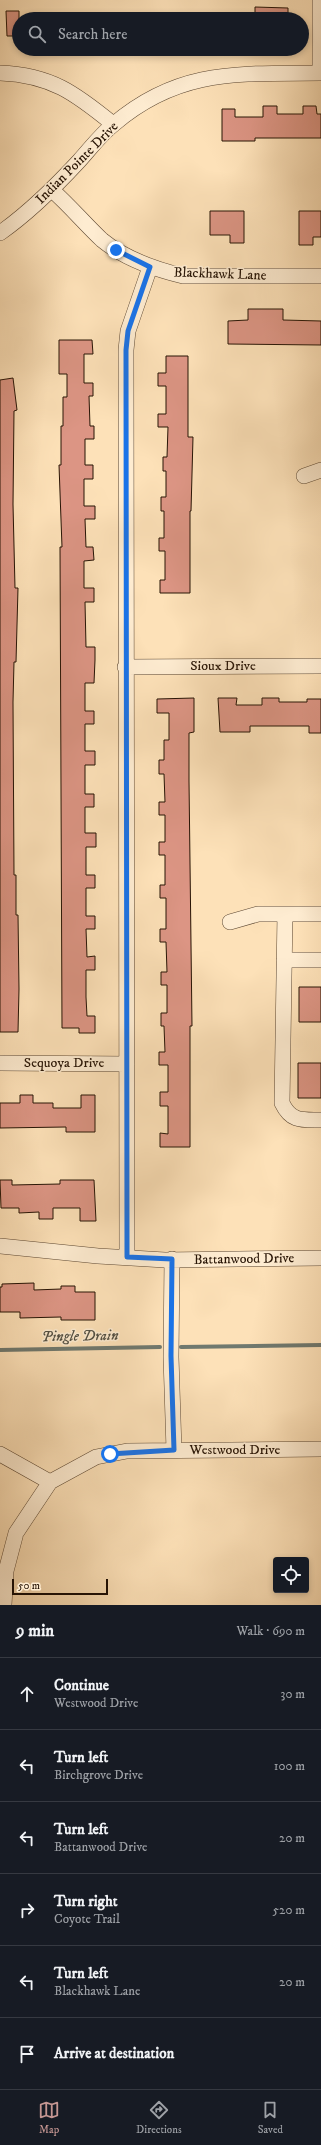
<!DOCTYPE html>
<html lang="en">
<head>
<meta charset="utf-8">
<style>
	body { margin:0; font-family:"IM FELL DW Pica",serif; background:#242831; color:#f1f3f6 }
	.controls { position:absolute; right:12px; bottom:12px; display:grid; overflow:hidden; border-radius:4px; box-shadow:0 2px 6px #0003 }
	.controls button { width:36px; height:36px; display:grid; place-items:center; padding:0; border:0; border-bottom:1px solid #363941; background:#171b24; color:#f1f3f6; font:20px sans-serif }
	.scale { position:absolute; left:12px; bottom:10px; width:96px; box-sizing:border-box; padding-left:4px; border:2px solid #271405; border-top:0; font-size:11px; line-height:14px; white-space:nowrap; color:#271405; -webkit-text-stroke:3px #feecd1; paint-order:stroke }
	.stop { position:absolute; width:12px; height:12px; margin:-9px; border:3px solid #1a73e8; border-radius:50%; background:#fff }
	.stop.end { background:#1a73e8; border-color:#fff; box-shadow:0 1px 4px #0008 }
	.list { margin:0; padding:0; list-style:none }
	h2 { display:flex; justify-content:space-between; align-items:center; height:52px; margin:0; padding:0 16px; font-size:17px }
	h2 small { font-size:13px; font-weight:400; color:#9ea1a6 }
	.list li { display:grid; grid-template-columns:26px 1fr auto; gap:12px; align-items:center; box-sizing:border-box; height:72px; padding:0 16px; border-top:1px solid #363941 }
	.list b { display:block; font-size:15px; white-space:nowrap }
	.list p { margin:0; font-size:13px; white-space:nowrap; color:#9ea1a6 }
	.list em { font-size:13px; font-style:normal; color:#9ea1a6 }
	.icon { flex:none; width:22px; height:22px; fill:none; stroke:currentColor; stroke-width:2; stroke-linecap:round; stroke-linejoin:round }
	.map { position:relative; flex:none; width:321px; height:1605px; overflow:hidden }
	.search { position:absolute; background:#171b24; box-shadow:0 2px 6px #0003; left:12px; right:12px; top:12px; height:44px; display:flex; align-items:center; gap:10px; box-sizing:border-box; padding:0 14px; border-radius:22px; color:#9ea1a6; font-size:15px }
	.sheet { height:484px; background:#171b24 }
	nav { display:flex; justify-content:space-around; align-items:center; box-sizing:border-box; height:56px; border-top:1px solid #363941; background:#171b24; font-size:11px; color:#9ea1a6 }
	nav a { display:grid; justify-items:center; gap:2px }
	nav .on { color:#c59692 }
	.map>svg:first-child { display:block }
	.lines { fill:none; stroke-linecap:round; stroke-linejoin:round }
	.stream { stroke:#70796f; stroke-width:4 }
	.building { fill:#dc9584; stroke:#271405 }
	.minor-casing { stroke:#5c4732; stroke-width:16 }
	.minor { stroke:#feecd1; stroke-width:15 }
	.route { stroke:#1a73e8; stroke-width:5 }
	.labels { text-anchor:middle; dominant-baseline:central; stroke-width:3; stroke-linejoin:round; paint-order:stroke }
	.street-label { font-size:14px; fill:#271405; stroke:#feecd1 }
	.water-label { font-size:15px; font-style:italic; fill:#524f43; stroke:#feecd1 }
</style>
</head>
<body>
<div class="map">
<svg width="321" height="1605" viewBox="0 0 321 1605">
	<rect width="100%" height="100%" fill="#fde1b8"/>
	<filter id="stains"><feTurbulence type="fractalNoise" baseFrequency=".005" numOctaves="4"/><feColorMatrix values="0 0 0 0 .2 0 0 0 0 .09 0 0 0 0 .02 0 0 0 .5 -.17"/></filter>
	<radialGradient id="worn" r=".72"><stop offset=".6" stop-color="#630" stop-opacity="0"/><stop offset="1" stop-color="#630" stop-opacity=".3"/></radialGradient>
	<g class="lines">
		<!-- stream -->
		<path class="stream" d="M181 1347 321 1345
			M0 1350 160 1347"/>
	</g>
	<!-- building -->
	<path class="building" d="M255 7 288 8V19H255Z
		M6 11H19V36H7Z
		M263 106H277V114H303V106H316L317 114H321V138H255V141H222V109H235V117H263Z
		M210 211H244V243H230V235H210Z
		M299 211H321V237H313V245H299Z
		M248 309H283V320L321 321V345L228 344V321L248 320Z
		M59 340H92L93 354H84V383H93V396H89L90 426H94V439H85V465H93V479H84V506H95V519H85L86 547H93L94 560 84 561V588H94V602H85L86 647H95V660L94 683H85V711H94V724H85V751H95V765H85V794H94V807H85V833H96V847H86V875H95V888H86V916H95V929H86L87 957 95 956V970H86V997L87 1016H95V1033H79V1028H62L60 547H62L59 465H61V426H63V397H67V374H59Z
		M166 356H188V437H193L191 511H190V593H160V580H165V551H159V538H164V511H161V497H166V471H163V457H167L168 427H158V414H166V386H158V373H166Z
		M13 378 17 410 14 411 13 504 15 588H18L16 662H14L13 702 14 875H16V915H18L19 989 18 1032H0V380Z
		M194 698V732L189 733V781L192 1026H190V1147H160V1133L168 1134V1106H160V1092H168V1065H159V1052H165L164 1026H161V1013H167V985H161V972H167L166 942H160V929H166V898H160V885H165V855H159V842H165V815H159V802H165L164 774H159V760H164V740H169V713H157V699Z
		M218 698H237L236 705H262V698H279V702H307V699H321V733H309V726H250V732H220Z
		M299 987H321V1022H299Z
		M298 1063H321V1098H298Z
		M20 1095H33V1103H53V1108H81V1095H95V1132H66V1127L0 1128V1103H20Z
		M0 1180H12V1185L60 1184V1180H94L96 1221H80V1208H53V1219H39V1212L19 1213V1208H1Z
		M34 1283V1290L61 1289V1286H75V1292H95V1320H61V1317L20 1318V1312H0V1287H2V1284Z"/>
	<g class="lines">
		<defs>
			<path id="minor" d="M0 73C51 75 75 93 113 124
				M320 73V0
				M52 190C70 206 85 224 102 240 125 259 154 269 183 276H321
				M0 233C30 212 54 188 79 161 90 149 101 134 114 124 180 68 240 74 321 73
				M304 476 321 470
				M125 667 321 666
				M285 914 282 1103C291 1122 302 1120 321 1120
				M230 922 258 914H321
				M284 960H321
				M0 1063 127 1064
				M0 1246 98 1256 165 1260 321 1258
				M127 1257 126 350 128 331 150 267
				M172 1259 171 1357 174 1450
				M0 1454 50 1482
				M4 1605 6 1571 16 1533 50 1482 96 1457 127 1451 321 1449"/>
		</defs>
		<!-- minor casing -->
		<use href="#minor" class="minor-casing"/>
		<!-- minor -->
		<use href="#minor" class="minor"/>
	</g>
	<g class="lines">
		<!-- route -->
		<path class="route" d="M110 1454 174 1450 171 1356 172 1259 127 1257 126 350 128 331 150 267 116 250"/>
	</g>
	<g class="labels">
		<!-- street labels -->
		<g class="street-label">
			<text transform="translate(77 163) rotate(-45)">Indian Pointe Drive</text>
			<text transform="translate(220 274) rotate(2)">Blackhawk Lane</text>
			<text x="223" y="666">Sioux Drive</text>
			<text x="64" y="1063">Sequoya Drive</text>
			<text transform="translate(244 1259) rotate(-1)">Battanwood Drive</text>
			<text x="235" y="1450">Westwood Drive</text>
		</g>
		<!-- water labels -->
		<g class="water-label">
			<text transform="translate(80 1336) rotate(-1)">Pingle Drain</text>
		</g>
	</g>
	<rect width="100%" height="100%" filter="url(#stains)"/>
	<rect width="100%" height="100%" fill="url(#worn)"/>
</svg>
<div class="controls">
<button><svg class="icon" aria-label="locate" viewBox="0 0 24 24"><circle cx="12" cy="12" r="6"/><path d="M12 2v4M12 18v4M2 12h4M18 12h4"/></svg></button>
</div>
<div class="scale">50 m</div>
<div class="stop" style="left:110px;top:1454px"></div>
<div class="stop end" style="left:116px;top:250px"></div>
<div class="search"><svg class="icon" aria-label="search" viewBox="0 0 24 24"><circle cx="10" cy="10" r="6"/><path d="M15 15l6 6"/></svg>Search here</div>
</div>
<section class="sheet">
<h2>9 min<small>Walk · 690 m</small></h2>
<ul class="list">
<li><svg class="icon" aria-label="ahead" viewBox="0 0 24 24"><path d="M12 20V5M6 11l6-6 6 6"/></svg><div><b>Continue</b><p>Westwood Drive</p></div><em>30 m</em></li>
<li><svg class="icon" aria-label="left" viewBox="0 0 24 24"><path d="M17 20v-9H6M10 6l-5 5 5 5"/></svg><div><b>Turn left</b><p>Birchgrove Drive</p></div><em>100 m</em></li>
<li><svg class="icon" aria-label="left" viewBox="0 0 24 24"><path d="M17 20v-9H6M10 6l-5 5 5 5"/></svg><div><b>Turn left</b><p>Battanwood Drive</p></div><em>20 m</em></li>
<li><svg class="icon" aria-label="right" viewBox="0 0 24 24"><path d="M7 20v-9h11M14 6l5 5-5 5"/></svg><div><b>Turn right</b><p>Coyote Trail</p></div><em>520 m</em></li>
<li><svg class="icon" aria-label="left" viewBox="0 0 24 24"><path d="M17 20v-9H6M10 6l-5 5 5 5"/></svg><div><b>Turn left</b><p>Blackhawk Lane</p></div><em>20 m</em></li>
<li><svg class="icon" aria-label="arrive" viewBox="0 0 24 24"><path d="M6 21V4h12l-3 4 3 4H6"/></svg><div><b>Arrive at destination</b></div></li>
</ul>
</section>
<nav>
<a class="on"><svg class="icon" aria-label="map" viewBox="0 0 24 24"><path d="M3 6l6-2 6 2 6-2v14l-6 2-6-2-6 2zM9 4v14M15 6v14"/></svg>Map</a>
<a><svg class="icon" aria-label="directions" viewBox="0 0 24 24"><path d="M12 3l9 9-9 9-9-9zM9 14v-3h6M13 9l2 2-2 2"/></svg>Directions</a>
<a><svg class="icon" aria-label="saved" viewBox="0 0 24 24"><path d="M7 4h10v16l-5-4-5 4z"/></svg>Saved</a>
</nav>
</body>
</html>
